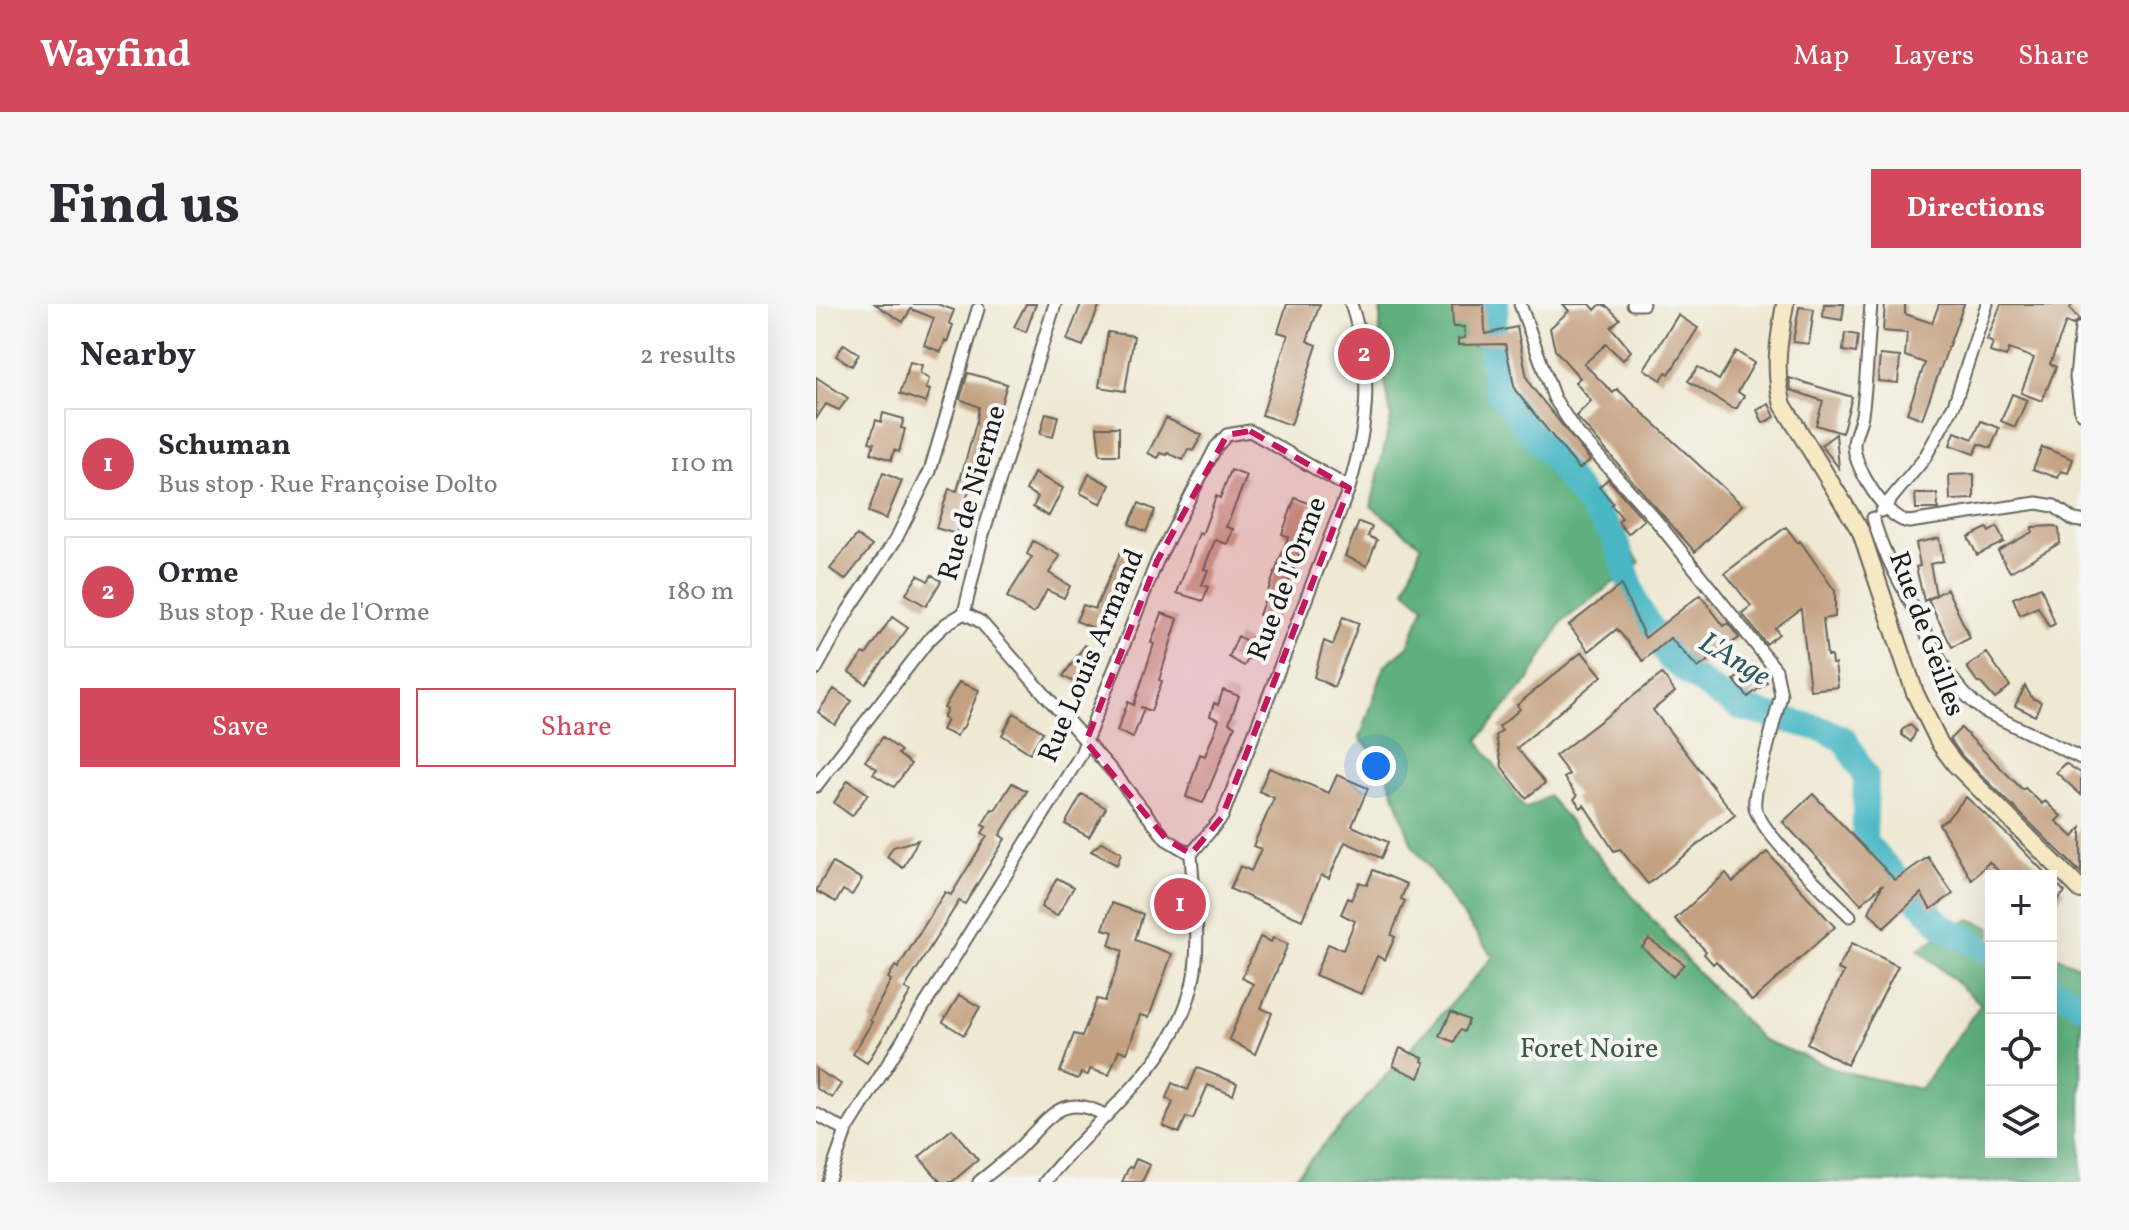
<!DOCTYPE html>
<html lang="en">
<head>
<meta charset="utf-8">
<style>
	body { margin:0; font-family:Vollkorn,serif; background:#f7f7f7; color:#2b2b33 }
	.controls { position:absolute; right:24px; bottom:24px; display:grid; overflow:hidden; border-radius:0px; box-shadow:0 8px 32px #0002 }
	.controls button { width:72px; height:72px; display:grid; place-items:center; padding:0; border:0; border-bottom:2px solid #e1e1e2; background:#fff; color:#2b2b33; font:40px sans-serif }
	.you { position:absolute; left:560px; top:462px; width:28px; height:28px; margin:-20px; border:6px solid #fff; border-radius:50%; background:#1a73e8; box-shadow:0 0 0 12px #1a73e833 }
	.badge { display:grid; place-items:center; width:52px; height:52px; border-radius:50%; background:#d1495b; color:#fff; font-size:26px; font-weight:700 }
	.pin { position:absolute; translate:-50% -50%; border:4px solid #fff; box-shadow:0 2px 8px #0006 }
	.list { margin:0; padding:0; list-style:none }
	h2 { display:flex; justify-content:space-between; align-items:center; height:104px; margin:0; padding:0 32px; font-size:34px }
	h2 small { font-size:26px; font-weight:400; color:#7c7c81 }
	.list li { display:grid; grid-template-columns:52px 1fr auto; gap:24px; align-items:center; box-sizing:border-box; height:112px; margin:0 16px 16px; padding:0 16px; border:2px solid #e1e1e2; border-radius:0px }
	.list b { display:block; font-size:30px; white-space:nowrap }
	.list p { margin:0; font-size:26px; white-space:nowrap; color:#7c7c81 }
	.list em { font-size:26px; font-style:normal; color:#7c7c81 }
	.actions { display:flex; gap:16px; padding:24px 32px }
	.actions a { flex:1; padding:18px 0; border:2px solid #d1495b; border-radius:0px; text-align:center; font-size:28px; color:#d1495b }
	.actions .main { background:#d1495b; color:#fff }
	.icon { flex:none; width:44px; height:44px; fill:none; stroke:currentColor; stroke-width:2; stroke-linecap:round; stroke-linejoin:round }
	.map { position:relative; flex:none; width:1265px; height:878px; overflow:hidden; border-radius:0px }
	header { display:flex; align-items:center; gap:48px; box-sizing:border-box; height:112px; padding:0 40px; background:#d1495b; color:#fff }
	header strong { font-size:38px }
	nav { display:flex; gap:44px; margin-inline-start:auto; font-size:28px }
	.intro { display:flex; align-items:center; justify-content:space-between; box-sizing:border-box; height:192px; padding:0 48px }
	h1 { margin:0; font-size:56px }
	.button { padding:20px 36px; border-radius:0px; background:#d1495b; color:#fff; font-size:28px; font-weight:700 }
	main { display:flex; gap:48px; padding:0 48px }
	aside { flex:1; background:#fff; border-radius:0px; box-shadow:0 8px 32px #0002 }
	.map>svg:first-child { display:block }
	.forest { fill:#5eb07d; stroke:#3d664c; stroke-width:2 }
	.lines { fill:none; stroke-linecap:round; stroke-linejoin:round }
	.river { stroke:#4ab7c4; stroke-width:26 }
	.building { fill:#c4a181 }
	.street-casing { stroke:#66645c; stroke-width:15 }
	.secondary-casing { stroke:#66645c; stroke-width:20 }
	.street { stroke:#fff; stroke-width:11 }
	.secondary { stroke:#f7e9c3; stroke-width:16 }
	.marked { fill:#c2185b; fill-opacity:0.2; stroke:#c2185b; stroke-width:6; stroke-dasharray:16 10; stroke-linejoin:round }
	.labels { text-anchor:middle; dominant-baseline:central; stroke-width:8; stroke-linejoin:round; paint-order:stroke }
	.street-label { font-size:28px; fill:#1c1c1c; stroke:#f6f6f2 }
	.park-label { font-size:28px; fill:#3a5a46; stroke:#f6f6f2 }
	.water-label { font-size:30px; font-style:italic; fill:#2e5a5f; stroke:#f6f6f2 }
</style>
</head>
<body>
<header>
<strong>Wayfind</strong>
<nav><a>Map</a><a>Layers</a><a>Share</a></nav>
</header>
<div class="intro"><h1>Find us</h1><a class="button">Directions</a></div>
<main>
<aside>
<h2>Nearby<small>2 results</small></h2>
<ul class="list">
<li><span class="badge">1</span><div><b>Schuman</b><p>Bus stop · Rue Françoise Dolto</p></div><em>110 m</em></li>
<li><span class="badge">2</span><div><b>Orme</b><p>Bus stop · Rue de l'Orme</p></div><em>180 m</em></li>
</ul>
<div class="actions"><a class="main">Save</a><a>Share</a></div>
</aside>
<div class="map">
<svg width="1265" height="878" viewBox="0 0 1265 878">
	<rect width="100%" height="100%" fill="#f6f6f2"/>
	<filter id="ink" filterUnits="userSpaceOnUse"><feTurbulence type="fractalNoise" baseFrequency=".0125" numOctaves="2"/><feDisplacementMap in="SourceGraphic" scale="16" xChannelSelector="R" yChannelSelector="G"/><feConvolveMatrix kernelMatrix="1 2 1 2 8 2 1 2 1" color-interpolation-filters="sRGB"/></filter>
	<filter id="wash" filterUnits="userSpaceOnUse"><feTurbulence type="fractalNoise" baseFrequency=".006" numOctaves="4" result="noise"/><feDisplacementMap in="SourceGraphic" scale="32" xChannelSelector="R" yChannelSelector="G"/><feGaussianBlur stdDeviation="1.8" result="paint"/><feColorMatrix in="noise" values="0 0 0 0 0 0 0 0 0 0 0 0 0 0 0 0 0 1.4 0 .05"/><feComposite in="paint" operator="in"/></filter>
	<g filter="url(#wash)">
		<rect width="100%" height="100%" fill="#efe9d3"/>
		<!-- forest -->
		<path class="forest" d="M565 0H690L680 38 694 88 824 258 746 318 714 374 662 436 709 505 732 492 873 659 945 735 1024 767 1104 785 1165 700 1102 645 1154 615 1175 624V848H1235V650L1265 663V878H474L677 653 596 541 568 461 544 434 569 361 592 342 608 302 589 286 605 241 555 202 575 113 563 44Z"/>
		<g class="lines">
			<!-- river -->
			<path class="river" d="M680 0 675 50 682 87 799 233 820 300 854 355 900 389 926 404 1009 426 1029 436 1050 473 1048 538 1126 622 1175 649
				M1235 684 1265 701"/>
		</g>
		<g id="blocks">
			<!-- building -->
			<path class="building" d="M59 0H121L138 6 133 19 137 21 131 38 129 36 125 48 108 41 118 14 95 5 87 18Z
				M210 0H220L210 28 198 23Z
				M265 0H284L267 42 251 36Z
				M471 0H504L491 37 501 41 475 121 446 111 472 31 462 28Z
				M636 0H668L669 30 701 23 711 74 715 82 774 156 763 165 699 86 689 40 642 41V35L649 34 648 23H637Z
				M747 0H774L779 6 785 0 792 3 804 15 795 23 815 47 807 56 790 40 768 60 797 89 801 85 926 201 879 248 760 112 775 97 759 78 764 74 739 46 734 24 753 7Z
				M1008 0H1028L1026 16 1007 13Z
				M1069 0H1089V10L1116 19 1123 0H1148L1106 115 1091 109 1109 59 1089 52 1091 29 1067 27Z
				M1185 0H1256L1254 5 1263 16 1257 21 1250 18 1234 60 1240 63 1226 97 1205 89 1218 54 1193 45 1190 53 1174 48 1177 39 1171 36Z
				M983 3 998 5 993 40 977 38Z
				M862 11 882 24 853 70 850 68 845 76 828 65Z
				M292 28 318 32 309 87 283 83Z
				M1029 29 1042 31 1040 49 1027 47Z
				M28 40 43 50 36 62 20 52Z
				M920 47 938 59 922 88 928 92 921 104H916L872 77 882 63 903 76Z
				M1064 51 1084 53 1082 79 1062 77Z
				M94 58 106 61 104 69 113 75 110 85 114 86 110 99 84 90Z
				M152 69 191 80 163 175 168 176 163 189 153 186 140 230 120 224 133 185 141 187 161 116 163 103 144 95Z
				M0 73 32 94 23 106 10 100 0 115Z
				M973 74 1036 93 1026 129 1000 121 1007 97 975 86Z
				M1196 90 1211 96 1199 123 1185 117Z
				M953 100 959 113 947 119 941 106Z
				M67 109 88 115 85 124 89 125 83 148 78 146 75 156 55 149 58 139 53 138 57 126 60 116 65 118Z
				M230 109 242 112 237 133 224 130Z
				M350 114 386 131 377 147 372 145 367 156 352 149 351 151 345 149 342 154 332 149Z
				M1165 117 1183 124 1175 144 1163 140 1158 150 1134 141 1139 128 1157 135Z
				M281 123H303V151H284Z
				M1020 130 1023 164 1005 141Z
				M1226 143 1257 155 1252 169 1245 167 1242 174 1217 165Z
				M415 166 431 172 410 223 417 225 411 240 399 236 388 265 392 266 386 281 392 283 387 297 361 289 383 229 386 231 400 192 404 194Z
				M67 169 86 177 70 215 52 208Z
				M218 169 247 184 233 212 217 203 222 193 210 186Z
				M273 170 294 181 285 200 264 189Z
				M1158 170V195L1134 196 1133 171Z
				M792 175 828 216 812 230 802 218 806 214 795 201 797 199 783 183Z
				M1099 190H1121L1122 205H1100Z
				M479 194 495 200 482 236 488 238 458 316 443 311 472 233 466 230Z
				M323 199 339 206 330 228 313 220Z
				M543 218 556 223 552 232 561 236 551 262 529 252Z
				M1239 222 1243 225 1244 239 1194 268 1182 247 1216 228V223Z
				M970 223 982 239 984 237 1019 287V313L1007 315 1011 352H1015L1016 360H1019L1022 383 994 386 985 305 959 324 963 330 950 340 926 309 935 302 909 269Z
				M1181 223 1188 238 1161 251 1152 233 1171 224 1173 228Z
				M41 231 56 242 29 276 14 265Z
				M1123 234 1127 257 1114 260 1120 291 1108 297 1100 263 1104 262 1100 239Z
				M217 237 244 252 233 269 254 282 248 294 231 286 220 307 216 309 191 293 216 253 211 250Z
				M304 249 321 256 306 288 303 287 287 328 260 317 267 301 279 305Z
				M102 271 112 277 116 271 125 277 110 302 90 290Z
				M805 281 829 334 884 291 908 322 912 319 923 334 882 364 854 334 827 357 801 325 773 347 753 321Z
				M1225 283 1239 320 1233 323 1222 303 1204 311 1197 294Z
				M1131 285 1154 334 1136 343 1112 296Z
				M346 309 362 315 343 376 346 377 335 407 324 403 328 404 317 434 301 427 312 398 318 401 338 340 335 339Z
				M76 313 92 324 50 380 33 368 47 349 50 351Z
				M527 313 543 319 518 383 498 373 508 337 517 341Z
				M422 332 440 343 428 362 413 353Z
				M269 341 279 347 274 355 278 357 263 381 247 372Z
				M766 348 786 372 701 444 729 479 710 494 686 463 680 432 686 427 683 423 704 405 701 401Z
				M1171 349 1194 382 1179 395 1164 378 1162 379 1151 363Z
				M938 361 951 378 932 393 918 376Z
				M846 370 859 388 837 406 919 511 832 580 804 545 798 547 768 501 765 504 758 495 761 492 748 474 753 470 739 452Z
				M143 378 163 386 148 422 140 432 126 426 131 416 127 414 131 405 128 404Z
				M1209 382 1216 394 1225 398 1219 412 1199 402Z
				M18 385 36 397 19 421 2 408Z
				M407 386 423 392 413 419 419 422 387 499 370 493 384 450 389 452 403 416 394 412 398 399 402 401Z
				M198 409 227 428 214 449 186 431Z
				M1094 420 1100 427 1095 438 1086 431V426Z
				M1145 424 1207 486 1209 484 1226 500 1229 497 1245 512 1240 517 1257 533 1265 524V569L1147 453 1134 435Z
				M67 433 85 447 82 450 95 460 78 483 57 470 61 465 49 457Z
				M1249 459 1265 469V491L1240 468Z
				M453 464 513 489 521 471 552 484 536 522 572 538 565 554 529 538 513 574 505 571 486 616 414 585 424 562 435 567 445 545 437 542 458 494 443 487Z
				M32 476 52 490 36 512 18 499Z
				M196 479 211 487 184 531 189 535 149 600 143 597 120 634 89 684 95 688 51 759 37 750 56 718 54 716 75 676 72 674 79 662 82 664 129 588 135 591 171 532 166 529 170 523 166 521 176 505 179 506Z
				M266 490 290 504 273 533 249 520Z
				M997 490 1079 576 1112 553 1137 590 1115 605 1105 589 1068 624 1053 608 1067 580 1045 600 967 518Z
				M1150 493 1195 534 1232 572H1188L1173 558 1156 576 1123 520 1131 515Z
				M102 536 87 564 71 553 77 543Z
				M286 538 305 549 301 561 275 547Z
				M951 548 1019 623 936 697 900 657 897 660 888 650 890 647 859 615 910 569 917 578Z
				M16 559 46 575 36 591 27 586 20 598 0 587Z
				M557 566 591 580 585 595 589 597 575 631 579 633 569 656 561 652 545 690 499 671 512 640 527 646 539 617 525 610 532 594 535 596 543 578 551 581Z
				M241 574 258 583 241 612 225 603Z
				M1235 574 1249 588 1235 603Z
				M296 599 327 610 319 636 356 650 333 713 324 711 311 749 303 746 293 771 274 765 272 771 265 769 262 775 244 768 258 730 266 732 281 695 289 697 307 647 293 641 297 628 287 625Z
				M444 633 455 638 457 634 472 640 445 704 456 709 439 750 413 735 437 680 426 674Z
				M833 635 868 660 857 673 826 643Z
				M1036 639 1082 662 1031 761 991 739 1028 668 1022 665Z
				M143 691 164 703 148 731 127 718Z
				M635 708 653 716 648 728 644 726 638 738 624 732Z
				M584 744 607 754 606 757 609 759 603 774 577 762Z
				M381 764 421 779 417 791 392 781 377 815 370 813 363 829 347 822 357 798 350 794 356 779 372 786Z
				M0 765 25 780 16 794 0 784Z
				M136 825 162 856 136 878H125L103 853Z
				M320 855 334 861 326 878H306L313 863 316 864Z"/>
		</g>
	</g>
	<g filter="url(#ink)">
		<use href="#blocks" fill-opacity="0" stroke="#66645c" stroke-width="2"/>
		<g class="lines">
			<defs>
				<path id="street" d="M704 0 738 94 758 125 839 215 960 366 965 391 940 487C939 496 937 503 942 511 957 541 1009 587 1034 612
					M817 0H827
					M1055 0C1052 37 1051 75 1046 111 1044 121 1038 132 1038 141 1038 164 1070 215 1093 218L1221 199 1238 202 1258 216 1265 217
					M1265 24 1260 73 1265 109
					M1065 207 1108 155 1138 101 1171 0
					M1057 214C1066 247 1082 275 1098 305 1117 342 1133 382 1168 407L1265 454
					M148 309 165 318 298 469 350 535 375 550
					M0 365 32 307 80 235 114 167 162 5
					M0 482 112 337 130 320 148 309 167 230 239 0
					M375 550 406 513 533 184C553 116 557 68 535 0
					M0 810 30 827
					M12 878 30 827 264 452 341 257 400 143 411 131 434 127 533 184
					M163 878C176 867 190 857 202 845 231 817 246 785 290 812
					M229 878C281 811 367 757 379 666 384 628 377 588 375 550"/>
				<path id="secondary" d="M969 0C963 35 957 66 967 101L1045 228 1099 389 1124 440 1139 460 1265 586"/>
			</defs>
			<!-- street casing -->
			<use href="#street" class="street-casing"/>
			<!-- secondary casing -->
			<use href="#secondary" class="secondary-casing"/>
			<!-- street -->
			<use href="#street" class="street"/>
			<!-- secondary -->
			<use href="#secondary" class="secondary"/>
		</g>
	</g>
	<!-- marked area -->
	<path class="marked" d="M434 127 533 184 406 513 375 550 350 535 270 438 341 257 411 131Z"/>
	<g class="labels">
		<!-- street labels -->
		<g class="street-label">
			<text transform="translate(157 189) rotate(-74)">Rue de Nierme</text>
			<text transform="translate(472 275) rotate(-69)">Rue de l'Orme</text>
			<text transform="translate(1110 330) rotate(70)">Rue de Geilles</text>
			<text transform="translate(276 352) rotate(-67)">Rue Louis Armand</text>
		</g>
		<!-- park labels -->
		<g class="park-label">
			<text x="773" y="745">Foret Noire</text>
		</g>
		<!-- water labels -->
		<g class="water-label">
			<text transform="translate(918 356) rotate(31)">L'Ange</text>
		</g>
	</g>
</svg>
<div class="controls">
<button>+</button>
<button>−</button>
<button><svg class="icon" aria-label="locate" viewBox="0 0 24 24"><circle cx="12" cy="12" r="6"/><path d="M12 2v4M12 18v4M2 12h4M18 12h4"/></svg></button>
<button><svg class="icon" aria-label="layers" viewBox="0 0 24 24"><path d="M12 4l9 5-9 5-9-5zM3 14l9 5 9-5"/></svg></button>
</div>
<div class="you"></div>
<div class="pin badge" style="left:364px;top:600px">1</div>
<div class="pin badge" style="left:548px;top:50px">2</div>
</div>
</main>
</body>
</html>
